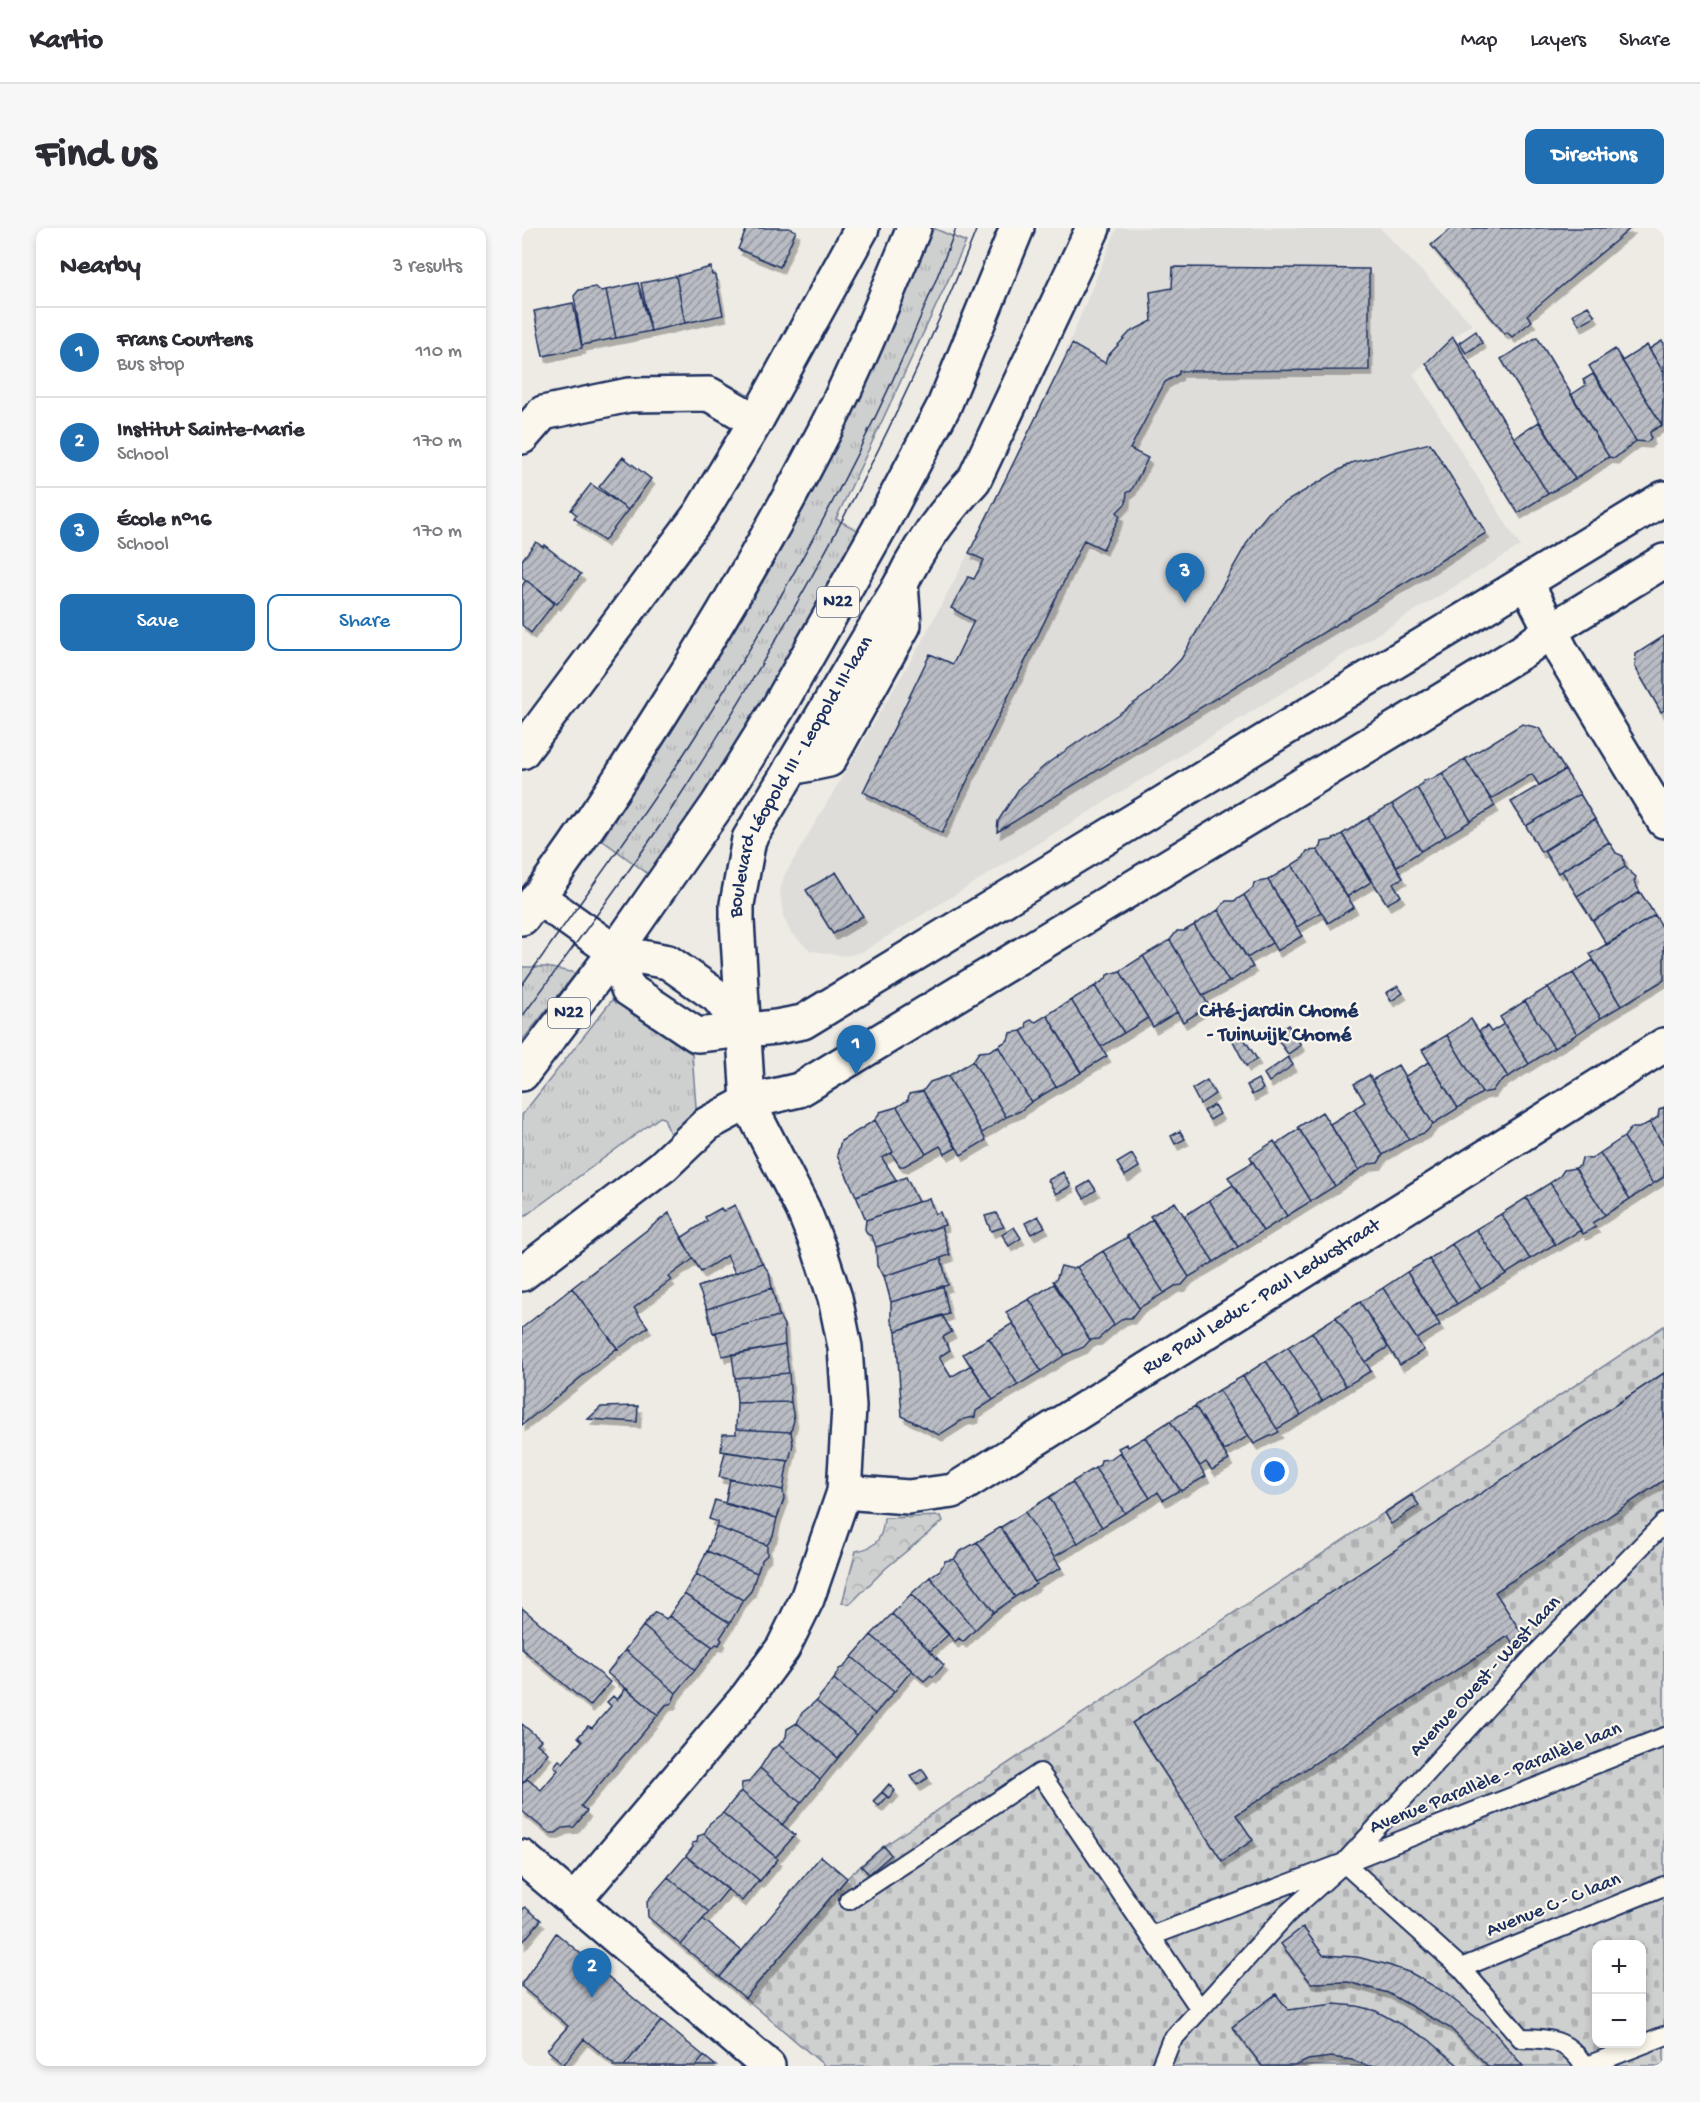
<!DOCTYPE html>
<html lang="en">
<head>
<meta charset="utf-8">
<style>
	body { margin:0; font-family:"Gochi Hand",sans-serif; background:#f7f7f7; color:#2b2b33 }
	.controls { position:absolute; right:18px; bottom:18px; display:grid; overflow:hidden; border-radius:12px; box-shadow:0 3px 9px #0003 }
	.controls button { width:54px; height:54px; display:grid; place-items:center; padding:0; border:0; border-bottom:2px solid #e1e1e2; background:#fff; color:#2b2b33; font:30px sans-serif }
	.you { position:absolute; left:753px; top:1244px; width:21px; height:21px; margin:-15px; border:4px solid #fff; border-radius:50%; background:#1a73e8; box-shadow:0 0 0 9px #1a73e833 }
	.badge { display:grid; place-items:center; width:39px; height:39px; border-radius:50%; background:#1f6fb2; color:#fff; font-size:20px; font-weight:700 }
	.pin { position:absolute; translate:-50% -50px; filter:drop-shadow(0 2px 3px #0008) }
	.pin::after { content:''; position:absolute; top:32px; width:21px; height:18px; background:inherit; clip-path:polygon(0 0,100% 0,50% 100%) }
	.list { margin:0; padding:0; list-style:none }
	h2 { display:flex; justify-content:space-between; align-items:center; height:78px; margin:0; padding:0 24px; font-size:26px }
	h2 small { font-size:20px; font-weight:400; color:#7c7c81 }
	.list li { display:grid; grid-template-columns:39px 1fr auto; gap:18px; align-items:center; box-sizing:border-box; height:90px; padding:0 24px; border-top:2px solid #e1e1e2 }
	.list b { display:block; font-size:22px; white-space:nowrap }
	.list p { margin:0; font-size:20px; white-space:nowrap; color:#7c7c81 }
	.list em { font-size:20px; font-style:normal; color:#7c7c81 }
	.actions { display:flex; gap:12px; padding:18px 24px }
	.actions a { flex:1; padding:14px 0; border:2px solid #1f6fb2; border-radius:12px; text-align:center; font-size:21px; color:#1f6fb2 }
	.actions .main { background:#1f6fb2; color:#fff }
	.map { position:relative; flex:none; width:1142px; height:1838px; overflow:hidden; border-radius:12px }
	header { display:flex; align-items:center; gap:36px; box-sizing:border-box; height:84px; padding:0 30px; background:#fff; border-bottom:2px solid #e1e1e2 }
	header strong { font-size:28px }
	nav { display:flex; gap:33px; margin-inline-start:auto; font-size:21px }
	.intro { display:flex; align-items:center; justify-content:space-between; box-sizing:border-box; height:144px; padding:0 36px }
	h1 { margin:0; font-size:42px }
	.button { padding:15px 27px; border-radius:12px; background:#1f6fb2; color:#fff; font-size:21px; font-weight:700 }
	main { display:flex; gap:36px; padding:0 36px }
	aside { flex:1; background:#fff; border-radius:12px; box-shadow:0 3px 9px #0003 }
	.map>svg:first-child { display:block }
	.built { fill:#deddda }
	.grass { fill:url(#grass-tufts); stroke:#747f96; stroke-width:1.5 }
	.forest { fill:url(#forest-crowns); stroke:#747f96; stroke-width:1.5 }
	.cemetery { fill:url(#cemetery-stones); stroke:#747f96; stroke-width:1.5; fill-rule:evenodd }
	.building { fill:url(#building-hatch); stroke:#1b2f5e; stroke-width:1.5; filter:url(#shadow) }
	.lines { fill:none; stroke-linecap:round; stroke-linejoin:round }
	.lane-casing { stroke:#1b2f5e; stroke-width:22 }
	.street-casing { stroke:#1b2f5e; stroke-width:38 }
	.secondary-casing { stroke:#1b2f5e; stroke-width:38 }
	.primary-casing { stroke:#1b2f5e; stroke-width:38 }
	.lane { stroke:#fbf7ec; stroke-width:18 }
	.street { stroke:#fbf7ec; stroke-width:33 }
	.secondary { stroke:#fbf7ec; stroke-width:33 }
	.primary { stroke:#fbf7ec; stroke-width:33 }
	.tram { stroke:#1b2f5e; stroke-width:1.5 }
	.labels { text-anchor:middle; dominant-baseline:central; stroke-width:4.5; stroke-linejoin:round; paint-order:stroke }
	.shield { fill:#fbf7ec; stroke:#5e6b89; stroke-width:1.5 }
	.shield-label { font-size:18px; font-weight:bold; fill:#1b2f5e }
	.street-label { font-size:20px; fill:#1b2f5e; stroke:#fbf7ec }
	.neighbourhood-label { font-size:21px; font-weight:bold; fill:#1b2f5e; stroke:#fbf7ec }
</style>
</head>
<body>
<header>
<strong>Kartio</strong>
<nav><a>Map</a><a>Layers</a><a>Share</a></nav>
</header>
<div class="intro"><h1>Find us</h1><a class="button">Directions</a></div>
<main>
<aside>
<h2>Nearby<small>3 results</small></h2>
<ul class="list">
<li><span class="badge">1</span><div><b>Frans Courtens</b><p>Bus stop</p></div><em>110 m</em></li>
<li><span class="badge">2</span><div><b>Institut Sainte-Marie</b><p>School</p></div><em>170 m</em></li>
<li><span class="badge">3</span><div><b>École n°16</b><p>School</p></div><em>170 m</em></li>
</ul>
<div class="actions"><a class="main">Save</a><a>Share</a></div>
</aside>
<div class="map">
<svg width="1142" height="1838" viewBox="0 0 1142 1838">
	<defs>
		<pattern id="grass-tufts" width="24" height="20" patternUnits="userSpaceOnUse" patternTransform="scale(1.5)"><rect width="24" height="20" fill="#cecfcf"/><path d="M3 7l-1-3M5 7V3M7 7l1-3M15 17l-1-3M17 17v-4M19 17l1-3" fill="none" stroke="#b0b2b4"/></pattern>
		<pattern id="forest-crowns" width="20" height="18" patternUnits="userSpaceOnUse" patternTransform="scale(1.5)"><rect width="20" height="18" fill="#cecfcf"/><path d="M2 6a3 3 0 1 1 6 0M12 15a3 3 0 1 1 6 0" fill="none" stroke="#b0b2b4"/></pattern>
		<pattern id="cemetery-stones" width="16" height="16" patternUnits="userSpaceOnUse" patternTransform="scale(1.5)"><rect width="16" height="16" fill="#cecfcf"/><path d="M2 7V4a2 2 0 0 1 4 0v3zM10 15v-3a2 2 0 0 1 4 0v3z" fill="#b0b2b4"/></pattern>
		<pattern id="building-hatch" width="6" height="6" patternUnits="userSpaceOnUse" patternTransform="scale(1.5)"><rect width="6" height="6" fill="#b9bcc3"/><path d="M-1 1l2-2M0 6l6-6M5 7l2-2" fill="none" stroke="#9699a2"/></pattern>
		<filter id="shadow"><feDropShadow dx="3.5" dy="6" stdDeviation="0" flood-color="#0004"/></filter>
	</defs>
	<rect width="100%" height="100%" fill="#eeebe4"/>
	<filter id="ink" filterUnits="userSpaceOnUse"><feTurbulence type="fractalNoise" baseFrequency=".0167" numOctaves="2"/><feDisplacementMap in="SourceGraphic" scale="12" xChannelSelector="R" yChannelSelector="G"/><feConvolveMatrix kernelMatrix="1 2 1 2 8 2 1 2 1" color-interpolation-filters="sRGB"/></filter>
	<g filter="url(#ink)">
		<!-- built -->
		<path class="built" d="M595 0H858L950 96 931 110 891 146 998 318 340 724 324 728 289 723 269 705 261 688 258 662 262 648 400 413 441 336 531 154Z"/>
		<!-- grass -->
		<path class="grass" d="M411 0 444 14 314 291 337 303 243 469 129 648 80 612C144 512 210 412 267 307 321 207 368 105 411 0Z
			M0 739H24L54 745 0 813Z
			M90 772 170 826 175 892 151 914 142 890 138 889 0 990V887Z"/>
		<!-- forest -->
		<path class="forest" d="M419 1288 421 1293 364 1340 328 1376 320 1375 334 1323C354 1320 361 1310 362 1290Z"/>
		<!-- cemetery -->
		<path class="cemetery" d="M1142 1098V1838H303L223 1770 325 1650 362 1618ZM1074 1716H1120V1816H1074Z"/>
		<!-- building -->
		<path class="building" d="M225 0H267L274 3 258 39 216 21Z
			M930 0H1109L1005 87 1010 93 990 109 985 104 983 106 909 17Z
			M189 39 190 47H193L201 87 163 95 154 48Z
			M651 39 847 41V142L657 143V146L643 154 608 221 626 230 609 263 605 264 604 275 595 284 598 288 581 321 562 312 420 605 341 564 408 426 431 436 452 393 429 380 446 349 452 351 462 332 447 325 550 116 583 135 585 129 608 104 630 93 628 64 650 60Z
			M154 48 163 95 129 103 119 55Z
			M116 55 129 103 94 110 84 62Z
			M73 59 79 63 84 62 94 110 60 117 52 68 57 62Z
			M51 75 60 120 21 128 12 83Z
			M1066 78 1073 88 1057 97 1051 86Z
			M954 103 960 115 944 125 937 115Z
			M931 109 1026 266 996 285 904 135Z
			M1015 109 1087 229 1053 251 979 131Z
			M1140 113 1142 115V145L1127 121Z
			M1125 117 1142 145 1140 197 1100 133Z
			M1093 121 1140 197 1128 204 1129 210 1125 214 1114 213 1067 138Z
			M1071 146 1114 213 1093 230 1087 229 1049 167 1064 157 1061 152Z
			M1017 194 1053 251 1026 266 992 210Z
			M908 215 964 305 475 604 476 593 498 559 526 535 628 464 659 431 733 301 747 284 829 235Z
			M101 229 129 251 106 282 77 259Z
			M69 256 106 282 82 313 52 290 55 287 49 282Z
			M14 314 21 319 22 317 59 346 35 376 0 349V332Z
			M4 352 32 375 9 405 0 397V358Z
			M1142 408V482L1139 484 1113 439 1114 426Z
			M1000 496 1017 500 1043 542 1017 557 1010 546 969 571 943 531Z
			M943 531 973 578 949 593 920 545Z
			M1043 542 1058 566 1004 598 989 574Z
			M920 545 949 593 924 608 895 560 903 552 910 551Z
			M895 560 924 608 899 623 870 576Z
			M1058 566 1073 591 1019 624 1004 598Z
			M870 576 899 623 874 639 846 590Z
			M846 590 881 650 871 655 879 668 865 676 820 606Z
			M1073 591 1087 614 1036 645 1022 623Z
			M820 606 849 654 825 669 795 622 799 619 800 614 810 612Z
			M1087 614 1094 625 1101 628 1103 639 1055 668 1040 643Z
			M795 622 832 679 806 695 770 637 781 630 785 623Z
			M770 637 799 684 775 699 746 652Z
			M1103 639 1114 649 1112 654 1118 664 1071 693 1055 668Z
			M314 644 341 688 311 706 284 662Z
			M746 652 780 708 755 723 722 667 731 660 732 655Z
			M1118 664 1133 687 1085 717 1071 693Z
			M722 667 750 715 725 730 696 682 704 673H712Z
			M696 682 731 739 707 754 672 697Z
			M1133 687 1142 702V752L1099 778 1068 726Z
			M672 697 707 754 681 768 648 712 655 703H662Z
			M648 712 687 778 661 794 621 728Z
			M621 728 655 784 631 799 598 743Z
			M1071 732 1099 778 1079 790 1051 745Z
			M598 743 626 790 602 805 573 758 584 751 585 747Z
			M1051 745 1079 790 1055 806 1026 759Z
			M573 758 602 805 579 819 549 772Z
			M876 758 881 765 869 773 864 765Z
			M1026 759 1055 806 1032 820 1003 773Z
			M549 772 585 828 559 844 525 787Z
			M1003 773 1032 820 1007 836 978 789Z
			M525 787 559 845 534 859 499 803 504 800 505 794 509 792 514 794Z
			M949 791 986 849 975 856 970 863 960 865 925 807Z
			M982 796 1007 836 986 849 957 803 965 798 969 804Z
			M766 797 779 817 766 826 752 806Z
			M499 803 534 859 509 874 476 818 486 812 488 805Z
			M719 806 735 831 724 838 710 811Z
			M925 807 960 865 936 880 900 822Z
			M476 818 509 874 498 883 484 889 451 833 457 824 467 823Z
			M766 829 771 837 747 854 742 846Z
			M451 833 484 889 460 905 426 848Z
			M907 834 936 880 911 896 882 849Z
			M876 837 911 896 904 904 887 911 850 852Z
			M847 847 887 911 861 927 832 881 843 874 832 856Z
			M426 848 464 912 439 927 401 863 408 854Z
			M736 851 741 861 730 867 725 857Z
			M685 852 693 866 678 876 670 861Z
			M401 863 434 920 423 926 418 918 404 926 375 879 386 872 387 866Z
			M692 877 698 886 688 892 682 883Z
			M375 879 404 926 382 938H378L369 925 371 924 353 892 358 884Z
			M1142 879V918L1128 894 1136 889 1137 882Z
			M832 881 861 927 856 935 847 936 837 942 808 896Z
			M800 884 837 942 813 958 776 899Z
			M353 892 371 924 360 930 375 953 334 968 315 927 319 913Z
			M1128 894 1142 918V949L1131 956 1102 909 1109 900H1117Z
			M777 901 813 958 789 973 754 916Z
			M658 903 663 911 653 916 649 908Z
			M1102 909 1131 956 1108 971 1078 925Z
			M752 913 789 973 765 988 728 929Z
			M1078 925 1108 971 1083 987 1053 940 1058 938 1060 930 1069 931Z
			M610 926 617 939 603 948 595 935Z
			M731 934 765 988 741 1003 706 949Z
			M1053 940 1083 987 1070 995 1074 999 1061 1006 1028 955 1038 948 1042 942Z
			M541 944 549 958 534 966 526 952Z
			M384 949 396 974 344 992 334 968Z
			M568 953 574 962 562 970 556 960Z
			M1028 955 1059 1002 1034 1017 1004 970Z
			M711 957 741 1003 716 1019 687 972Z
			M407 970 413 986 418 984 423 997 354 1019 350 1008 345 1006 343 1001 344 992Z
			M1004 970 1033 1016 1008 1031 979 986Z
			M687 972 716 1019 692 1034 662 988Z
			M653 974 692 1034 667 1049 628 988Z
			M213 977 240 1035 213 1045 205 1027 179 1044 159 1010 185 993 183 989 199 980 201 983Z
			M147 985 171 1031 146 1049 149 1052 112 1080 126 1099 96 1121 50 1060Z
			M474 985 482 999 469 1003 463 988Z
			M979 986 1008 1031 984 1046 954 1001Z
			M516 988 523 999 509 1006 503 995Z
			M631 991 667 1049 660 1057 653 1058 642 1065 605 1008Z
			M419 998 428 1027 362 1048 355 1038 354 1019Z
			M492 999 499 1010 487 1018 480 1007Z
			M954 1001 984 1046 959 1061 930 1016Z
			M606 1009 642 1065 617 1080 581 1023Z
			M930 1016 959 1061 935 1076 907 1031Z
			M581 1023 617 1080 609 1090H602L592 1097 555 1039Z
			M419 1030 426 1057 369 1074 362 1048Z
			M907 1031 935 1076 914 1089 885 1044Z
			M240 1035 247 1044 250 1060 185 1081 176 1059Z
			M539 1038 551 1041 555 1039 592 1097 576 1111 568 1112 531 1053 534 1052Z
			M885 1044 918 1097 895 1111 861 1060Z
			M532 1056 568 1112 562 1119 543 1127 507 1071Z
			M421 1058 427 1086 374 1103 369 1093V1074Z
			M50 1060 95 1120 0 1197V1100Z
			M250 1060 257 1088 191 1105 185 1081Z
			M861 1060 902 1122 878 1137 838 1074Z
			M507 1071 543 1127 519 1143 484 1084Z
			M838 1074 866 1119 843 1134 814 1089Z
			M420 1087 430 1104 421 1109 428 1122 417 1129 429 1149 449 1137 471 1172 454 1183 453 1189 442 1191 417 1207 380 1188 374 1103Z
			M257 1088 262 1097 263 1117 200 1128 194 1104Z
			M814 1089 849 1143 824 1158 790 1104Z
			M491 1095 519 1143 496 1157 467 1110Z
			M790 1104 824 1158 800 1173 766 1119Z
			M467 1110 496 1157 471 1172 441 1126Z
			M263 1117 267 1145 213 1150 210 1127Z
			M766 1119 800 1173 779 1187 744 1133Z
			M744 1133 779 1187 755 1201 721 1148Z
			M267 1145 269 1174 215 1175 213 1150Z
			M1142 1145V1252L973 1364 1003 1410 992 1417 986 1408 714 1587 731 1612 700 1633 610 1495Z
			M721 1148 757 1204 732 1216 697 1162Z
			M697 1162 726 1208 702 1223 673 1178Z
			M269 1174 272 1192 269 1204 214 1201 215 1175Z
			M116 1178 115 1194 66 1191 79 1179Z
			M673 1178 707 1232 690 1242 684 1234 678 1238 648 1193Z
			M648 1193 684 1248 659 1263 623 1209Z
			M214 1201 269 1204 271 1216 267 1233 199 1223 201 1206H214Z
			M623 1209 658 1262 641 1272 636 1264 628 1270 596 1220 604 1216 606 1219Z
			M203 1224 266 1233 261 1262 197 1249Z
			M598 1224 628 1270 603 1285 573 1240 578 1237 579 1232 588 1231Z
			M573 1240 603 1285 580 1299 550 1254Z
			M208 1251 261 1262 262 1271 255 1290 203 1276Z
			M550 1254 580 1299 556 1315 527 1269Z
			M890 1267 897 1277 869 1296 862 1285Z
			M527 1269 556 1315 532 1329 503 1284Z
			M193 1272 255 1290 251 1308 245 1317 194 1299 196 1294 187 1291Z
			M503 1284 539 1340 513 1354 479 1299Z
			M194 1299 245 1317V1327L240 1332 235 1345 185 1323Z
			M479 1299 514 1356 493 1369 455 1314Z
			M455 1314 493 1369 472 1384 432 1331 437 1324Z
			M185 1323 235 1345 229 1363 221 1372 174 1346Z
			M432 1331 472 1384 453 1402 408 1349 418 1342 423 1333Z
			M174 1346 221 1372 208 1395 162 1366Z
			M408 1349 453 1402 441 1414 437 1410 433 1414 389 1366Z
			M162 1366 208 1395 198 1410 200 1412 197 1417 194 1416 191 1419 147 1388Z
			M389 1366 427 1406 408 1423 370 1386Z
			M0 1380 88 1454 68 1478 0 1421Z
			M133 1384 144 1391 147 1388 191 1419 173 1442 121 1398Z
			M370 1386 422 1437 411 1449 409 1447 402 1453 349 1407Z
			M121 1398 173 1442 154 1465 103 1422Z
			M349 1407 390 1442 372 1464 330 1429Z
			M103 1422 154 1465 150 1475 144 1477 136 1487 85 1445Z
			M330 1429 372 1464 353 1486 312 1451 317 1441 322 1439Z
			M312 1451 353 1486 335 1507 294 1473Z
			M104 1460 136 1487 59 1578 65 1583 52 1599 41 1600 34 1605H27L0 1583V1556L5 1551 19 1562 36 1542 32 1538 37 1532 41 1535 60 1513 56 1509 66 1498 70 1500 89 1478 85 1474 91 1468 95 1472Z
			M294 1473 335 1507 316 1530 275 1495 280 1485Z
			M275 1495 316 1530 298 1552 257 1517 264 1509 265 1501Z
			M0 1496 19 1512 15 1516 26 1525 0 1556Z
			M257 1517 298 1552 279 1575 238 1540 250 1521Z
			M238 1540 279 1575 260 1597 219 1563 220 1555 226 1554Z
			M400 1541 406 1550 395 1557 389 1548Z
			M367 1556 373 1563 367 1570 360 1564Z
			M219 1563 273 1607 254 1629 201 1585Z
			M360 1564 365 1569 357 1578 351 1573Z
			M201 1585 256 1631 238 1653 182 1606 188 1595Z
			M182 1606 237 1652 220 1673 164 1628 171 1619 170 1615 175 1614 176 1608Z
			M362 1618 369 1627 347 1646 339 1638Z
			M164 1628 206 1661 187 1684 146 1649Z
			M299 1628 325 1650 223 1770 198 1749Z
			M146 1649 187 1684 159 1717 126 1689 125 1673Z
			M3 1679 19 1692 0 1715V1682Z
			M181 1691 220 1723 198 1749 159 1717Z
			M781 1699 801 1727 835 1729 863 1736 889 1745 922 1764 971 1803 1001 1838H966L928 1800 866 1765 826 1754 789 1755 759 1716Z
			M34 1705 139 1793 102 1838H91L92 1836 62 1811 42 1836 25 1822 46 1798 0 1759V1755Z
			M754 1766 766 1782 812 1776 835 1778 854 1783 906 1811 937 1838H846L830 1832 809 1829 786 1832 773 1838H740L710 1799Z
			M139 1793 182 1828 174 1838H102Z
			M182 1828 194 1838H174Z"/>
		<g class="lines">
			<defs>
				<path id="lane" d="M822 1635 939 1740 999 1810C1027 1810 1047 1812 1062 1838
					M327 1672 518 1545 678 1781
					M629 1708 822 1635 1142 1509
					M939 1740 1142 1658
					M639 1838 649 1813 765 1686 822 1635 1012 1428 1142 1295
					M1065 1838 1142 1808"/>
				<g id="street">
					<path d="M0 209 21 185 107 167 187 166 234 193"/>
					<path d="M1004 354 1041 426 1142 593"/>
					<path d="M0 524 178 286 234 193 340 0"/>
					<path d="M269 540 307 532 382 397 379 356"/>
					<path id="s1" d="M322 1264 386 1269 431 1263 1142 817"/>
					<path d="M0 1629 246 1838"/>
					<path id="s2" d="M52 1673 225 1469 261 1420 285 1371 322 1264 327 1179 323 1119 313 1070 297 1021 281 981 226 874 215 693V676L227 611 379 356C398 316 422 284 452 252L571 0"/>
				</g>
				<path id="secondary" d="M16 669 93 724 146 734 196 769 221 801
					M93 724 106 761 175 807 254 799 281 794 1142 270
					M0 1046 141 938 185 896 226 874 277 862 1001 423 1029 402 1142 333"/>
				<path id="primary" d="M0 690C49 627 93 559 136 491 195 398 251 302 302 204 336 138 364 68 392 0
					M0 846 93 724 196 576 256 480 357 301 422 178 495 0"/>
			</defs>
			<!-- lane casing -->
			<use href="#lane" class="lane-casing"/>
			<!-- street casing -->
			<use href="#street" class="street-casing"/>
			<!-- secondary casing -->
			<use href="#secondary" class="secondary-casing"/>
			<!-- primary casing -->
			<use href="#primary" class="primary-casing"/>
			<!-- lane -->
			<use href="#lane" class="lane"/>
			<!-- street -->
			<use href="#street" class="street"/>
			<!-- secondary -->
			<use href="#secondary" class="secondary"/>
			<!-- primary -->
			<use href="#primary" class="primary"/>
			<!-- tram -->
			<path class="tram" d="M0 757C56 676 116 598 169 515 273 354 367 180 434 0
				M0 789C50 720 102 652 150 580 269 398 375 203 455 0"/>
		</g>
	</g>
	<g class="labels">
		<!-- shield labels -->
		<g class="shield">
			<rect x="295" y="359" width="42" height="30" rx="4.5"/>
			<rect x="26" y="770" width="42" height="30" rx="4.5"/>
		</g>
		<g class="shield-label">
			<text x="316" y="374">N22</text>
			<text x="47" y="785">N22</text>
		</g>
		<!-- street labels -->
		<g class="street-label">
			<text stroke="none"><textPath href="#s2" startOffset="1248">Boulevard Léopold III - Leopold III-laan</textPath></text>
			<text stroke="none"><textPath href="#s1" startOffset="474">Rue Paul Leduc - Paul Leducstraat</textPath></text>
			<text transform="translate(964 1449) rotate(-47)">Avenue Ouest - West laan</text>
			<text transform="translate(974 1551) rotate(-22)">Avenue Parallèle - Parallèle laan</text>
			<text transform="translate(1032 1678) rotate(-22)">Avenue C - C laan</text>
		</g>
		<!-- neighbourhood labels -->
		<g class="neighbourhood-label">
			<text x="757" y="784">Cité-jardin Chomé<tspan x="757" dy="24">- Tuinwijk Chomé</tspan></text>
		</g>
	</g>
</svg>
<div class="controls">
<button>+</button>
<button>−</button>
</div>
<div class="you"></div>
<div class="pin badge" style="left:334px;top:847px">1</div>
<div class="pin badge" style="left:70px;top:1770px">2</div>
<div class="pin badge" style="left:663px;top:375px">3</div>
</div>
</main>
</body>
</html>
